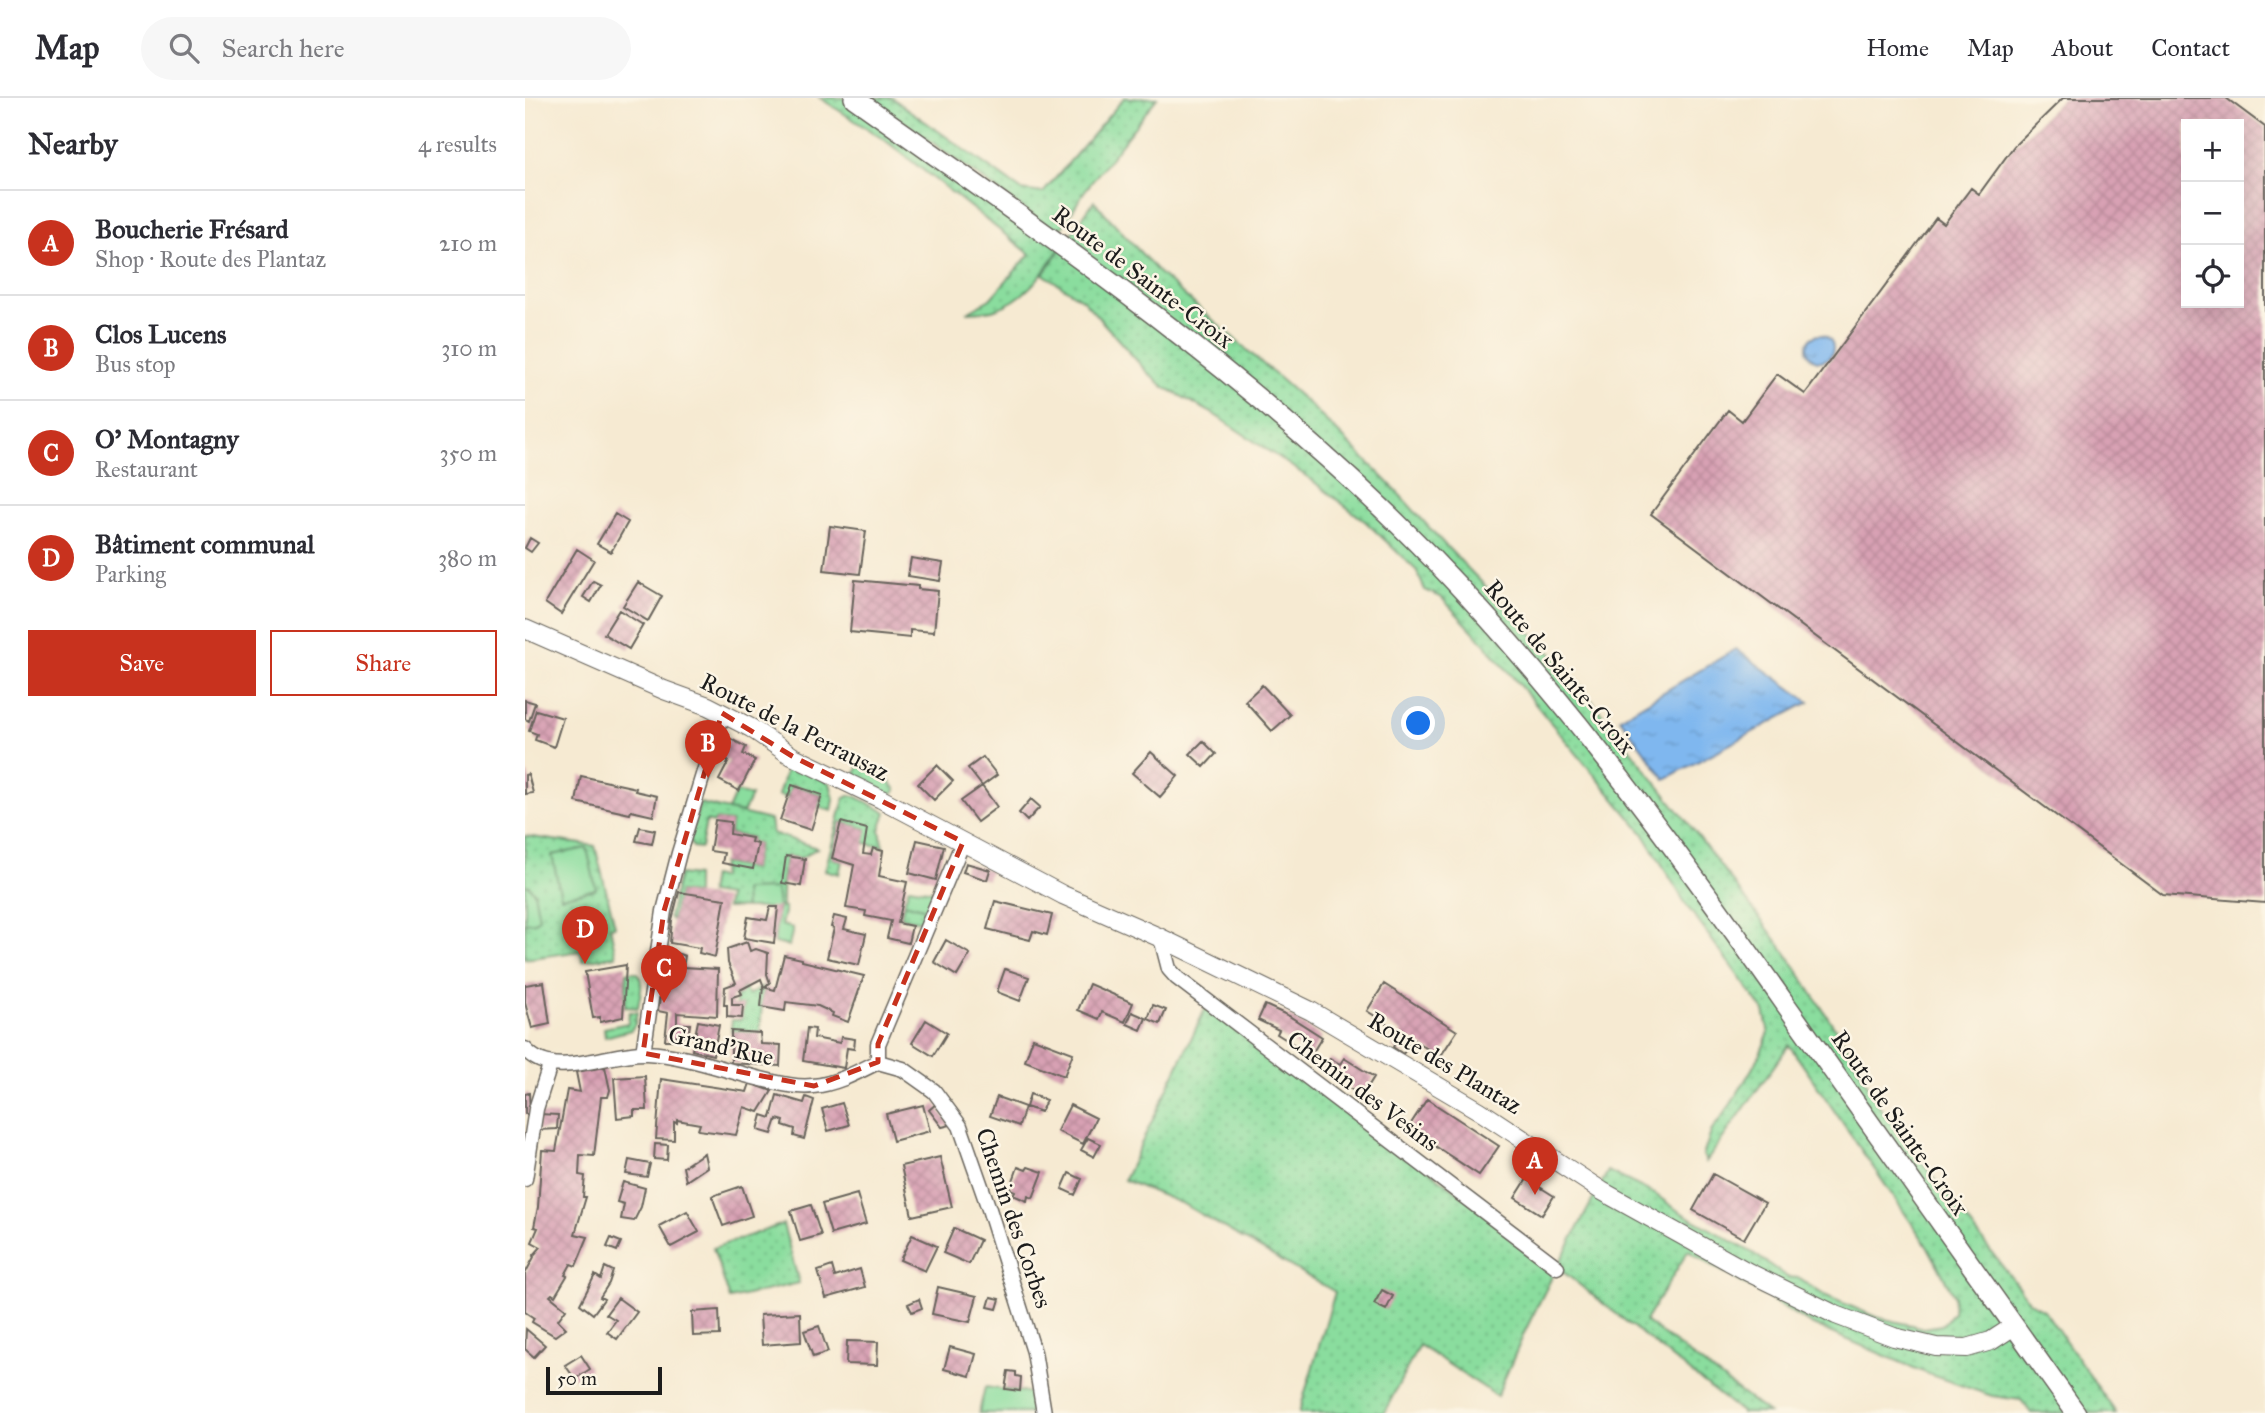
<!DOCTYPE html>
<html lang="en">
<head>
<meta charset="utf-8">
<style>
	body { margin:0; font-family:"IM FELL Great Primer",serif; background:#f7f7f7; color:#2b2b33 }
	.controls { position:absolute; right:21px; top:21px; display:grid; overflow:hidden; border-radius:0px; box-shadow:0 7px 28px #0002 }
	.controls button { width:63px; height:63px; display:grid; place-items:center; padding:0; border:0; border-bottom:2px solid #e1e1e2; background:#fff; color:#2b2b33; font:35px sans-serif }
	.scale { position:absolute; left:21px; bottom:18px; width:116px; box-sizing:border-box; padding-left:7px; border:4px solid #1c1c1c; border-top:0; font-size:19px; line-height:24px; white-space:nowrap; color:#1c1c1c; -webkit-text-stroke:5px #fcf5e5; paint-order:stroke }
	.you { position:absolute; left:894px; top:626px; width:24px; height:24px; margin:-18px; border:5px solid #fff; border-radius:50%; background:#1a73e8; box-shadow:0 0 0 10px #1a73e833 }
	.badge { display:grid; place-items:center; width:46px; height:46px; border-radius:50%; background:#c8321e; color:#fff; font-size:23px; font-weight:700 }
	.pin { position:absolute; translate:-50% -58px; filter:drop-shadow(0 2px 4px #0008) }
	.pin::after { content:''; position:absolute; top:37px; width:24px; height:21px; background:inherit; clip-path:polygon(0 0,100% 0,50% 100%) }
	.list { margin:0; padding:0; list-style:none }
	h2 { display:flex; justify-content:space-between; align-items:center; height:91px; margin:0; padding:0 28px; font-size:30px }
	h2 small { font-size:23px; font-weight:400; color:#7c7c81 }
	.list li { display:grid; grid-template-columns:46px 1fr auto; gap:21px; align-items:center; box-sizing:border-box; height:105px; padding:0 28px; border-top:2px solid #e1e1e2 }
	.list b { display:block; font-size:26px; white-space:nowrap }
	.list p { margin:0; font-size:23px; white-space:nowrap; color:#7c7c81 }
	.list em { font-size:23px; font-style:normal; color:#7c7c81 }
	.actions { display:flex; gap:14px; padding:21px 28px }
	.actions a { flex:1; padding:16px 0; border:2px solid #c8321e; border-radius:0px; text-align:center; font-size:24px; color:#c8321e }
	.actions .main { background:#c8321e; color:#fff }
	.icon { flex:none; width:38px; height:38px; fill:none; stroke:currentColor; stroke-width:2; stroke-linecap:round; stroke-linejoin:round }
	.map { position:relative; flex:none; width:1740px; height:1315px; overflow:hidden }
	header { display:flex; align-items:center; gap:42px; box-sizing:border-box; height:98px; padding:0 35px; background:#fff; border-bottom:2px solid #e1e1e2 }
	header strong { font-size:33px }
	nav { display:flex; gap:38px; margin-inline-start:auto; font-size:24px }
	.search { width:490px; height:63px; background:#f7f7f7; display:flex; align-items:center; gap:18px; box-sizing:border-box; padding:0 24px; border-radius:38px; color:#7c7c81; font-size:26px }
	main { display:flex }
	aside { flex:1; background:#fff }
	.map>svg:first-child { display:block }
	.grass { fill:url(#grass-dots); stroke:#537c5d; stroke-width:2 }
	.green { fill:#8add9e; stroke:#537c5d; stroke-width:2 }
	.water { fill:url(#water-ripples); stroke:#4e6a86; stroke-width:2 }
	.building { fill:url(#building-cross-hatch); fill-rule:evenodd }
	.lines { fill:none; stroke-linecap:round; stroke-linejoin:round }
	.minor-casing { stroke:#68645c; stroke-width:17 }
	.tertiary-casing { stroke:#68645c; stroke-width:20 }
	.secondary-casing { stroke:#68645c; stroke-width:22 }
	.minor { stroke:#fff; stroke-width:14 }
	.tertiary { stroke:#fff; stroke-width:18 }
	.secondary { stroke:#fff; stroke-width:19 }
	.marked { fill:none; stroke:#c8321e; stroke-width:5; stroke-dasharray:14 9; stroke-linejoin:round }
	.labels { text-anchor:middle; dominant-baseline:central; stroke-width:5; stroke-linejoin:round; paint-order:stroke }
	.street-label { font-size:24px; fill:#1c1c1c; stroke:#fcf5e5 }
</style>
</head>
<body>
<header>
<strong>Map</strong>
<div class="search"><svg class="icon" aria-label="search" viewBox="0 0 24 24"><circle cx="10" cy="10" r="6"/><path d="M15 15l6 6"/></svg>Search here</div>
<nav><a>Home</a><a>Map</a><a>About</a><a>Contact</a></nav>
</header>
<main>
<aside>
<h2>Nearby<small>4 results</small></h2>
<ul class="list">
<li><span class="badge">A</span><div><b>Boucherie Frésard</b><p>Shop · Route des Plantaz</p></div><em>210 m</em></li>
<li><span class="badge">B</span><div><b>Clos Lucens</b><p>Bus stop</p></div><em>310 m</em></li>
<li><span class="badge">C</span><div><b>O' Montagny</b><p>Restaurant</p></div><em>350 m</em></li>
<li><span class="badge">D</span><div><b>Bâtiment communal</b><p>Parking</p></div><em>380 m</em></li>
</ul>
<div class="actions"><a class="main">Save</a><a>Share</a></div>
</aside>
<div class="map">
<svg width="1740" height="1315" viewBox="0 0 1740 1315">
	<defs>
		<pattern id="grass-dots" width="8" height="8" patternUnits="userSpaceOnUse" patternTransform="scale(1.75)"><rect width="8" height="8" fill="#8add9e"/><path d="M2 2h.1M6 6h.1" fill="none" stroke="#76bd88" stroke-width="1.8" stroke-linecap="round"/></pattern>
		<pattern id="water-ripples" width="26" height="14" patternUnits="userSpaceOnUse" patternTransform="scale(1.75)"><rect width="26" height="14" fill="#7fb7ef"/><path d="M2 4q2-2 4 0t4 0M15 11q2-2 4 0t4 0" fill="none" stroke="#6d9dcc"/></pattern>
		<pattern id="building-cross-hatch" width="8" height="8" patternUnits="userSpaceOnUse" patternTransform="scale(1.75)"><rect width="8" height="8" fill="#d8a1b4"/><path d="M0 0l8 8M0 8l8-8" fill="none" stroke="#b98a9a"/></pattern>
	</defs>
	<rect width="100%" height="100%" fill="#fcf5e5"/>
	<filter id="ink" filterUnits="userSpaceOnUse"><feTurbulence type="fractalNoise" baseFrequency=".0143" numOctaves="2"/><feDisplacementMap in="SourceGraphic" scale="14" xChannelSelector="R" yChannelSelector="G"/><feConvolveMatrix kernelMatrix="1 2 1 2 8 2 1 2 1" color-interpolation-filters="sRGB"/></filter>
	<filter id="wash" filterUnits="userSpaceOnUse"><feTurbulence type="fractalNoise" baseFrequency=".00686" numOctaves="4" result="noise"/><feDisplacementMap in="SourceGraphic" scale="28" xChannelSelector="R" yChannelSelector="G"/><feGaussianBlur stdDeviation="1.57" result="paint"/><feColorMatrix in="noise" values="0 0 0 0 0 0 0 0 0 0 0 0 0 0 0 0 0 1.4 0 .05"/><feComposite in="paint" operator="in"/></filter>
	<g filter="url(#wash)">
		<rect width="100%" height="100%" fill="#f6ead2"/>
		<!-- grass -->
		<path class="grass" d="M295 0H318L469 101 535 150C518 175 501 202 470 211 462 214 451 213 442 214L465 201 505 156 361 43Z
			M346 0H367L496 92 518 95 599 0H632L559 94 533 136Z
			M569 103 634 175 786 308 863 384 920 447 1044 574 1164 726 1261 855 1321 947 1356 1011 1505 1204 1519 1212 1591 1315H1506L1496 1302 1467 1298 1403 1276 1288 1227 1163 1153 1120 1223 1243 1315H1217L1032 1169 1083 1073 1130 1096 1152 1112 1228 1155 1262 1179 1273 1180 1299 1197 1351 1219 1399 1230 1417 1227 1428 1215 1429 1198 1403 1149 1264 947 1181 1064 1178 1057 1187 1032 1206 1006 1233 961 1244 935 1239 913 1162 808 1118 735 961 547 916 499 900 492 891 472 841 424 784 380 687 315 639 289 621 273 558 202 518 176Z
			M264 663 305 685 309 701 307 713 293 709 297 697 267 687 262 700 253 697Z
			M341 664C355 670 363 680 371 692L366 697 331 679C331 670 334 667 341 664Z
			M324 698H330L361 714 355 732 358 749 339 745 341 731 316 724 307 760 317 763 314 776 300 772 319 701Z
			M175 705 245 722 247 735 292 750 276 760 261 758 257 785V809L201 810 203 798 184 795 187 778 196 780 197 765 228 771 233 746 226 744V739L205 736 206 724 190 722 189 725 181 723 176 750 168 749 164 742Z
			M0 738 70 748 90 828 85 829 91 858 58 863 55 853 0 861Z
			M154 776 171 778V797L154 794 147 822 144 819Z
			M379 805 402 811 396 823 376 819Z
			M102 874H111C121 883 114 898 113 910L100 909Z
			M238 889 235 935 206 933 207 922H216L218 908 211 907V898L216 896 215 892 219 890 223 897Z
			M683 905 1032 1169 1001 1231 972 1298 894 1247 859 1315H774L810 1194 658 1106 599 1082Z
			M104 914H112L110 926 106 932 80 939 79 930 103 925Z
			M258 1126 274 1185 205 1201 188 1150Z"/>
		<!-- green -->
		<path class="green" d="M211 694 226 698 218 715 203 712Z
			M62 750 71 791 36 799 27 757Z
			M0 787 4 788 9 794 14 820 10 824 0 825Z
			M384 789 409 793 402 811 379 805Z
			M251 791 253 809 260 810 256 827 268 830 264 848 249 845 253 810H220L219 792Z
			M460 1289 510 1296 512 1315H454Z"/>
		<!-- water -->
		<path class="water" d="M1282 250a13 13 0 1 1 26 0a13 13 0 1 1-26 0Z
			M1211 551 1284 604 1140 681 1095 620Z"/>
		<g id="blocks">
			<!-- building -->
			<path class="building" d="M1538 0H1701L1740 29V805L1638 797 1126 416 1203 312 1217 323 1252 276 1280 296 1411 120 1419 126 1446 90 1454 96 1489 48ZM1661 26H1714V205H1661Z
				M90 416 103 424 86 454 72 446Z
				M305 428 341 433 335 476 299 472Z
				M5 440 13 445 6 454 0 450Z
				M52 451 69 462 36 516 20 505Z
				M386 460 418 465 415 483 383 478Z
				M330 482 393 488V491L413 493 409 534 385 532V540L325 534Z
				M68 483 76 487 66 504 58 499Z
				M113 484 137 498 123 523 98 508Z
				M94 512 118 527 104 551 79 536Z
				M737 587 765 617 747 633 720 603Z
				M0 602 10 605 4 623 0 621Z
				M11 612 38 620 29 649 10 642 12 636 4 633Z
				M204 640 221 649 218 656 230 662 214 693 194 682 204 663 195 659Z
				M678 643 691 656 679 669 665 656Z
				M626 654 653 678 635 699 607 675Z
				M458 659 472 677 457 688 472 709 452 724 436 703 457 688 443 670Z
				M412 667 428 683 409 702 393 686Z
				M3 676 8 695 0 696V677Z
				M56 678 111 690 110 693 132 698 128 718 106 713 105 716 51 704Z
				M267 687 297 697 286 732 255 722Z
				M506 701 515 709 502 723 494 715Z
				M190 722 206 724 205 736 227 740 226 744 233 746 228 771 197 765 199 755 185 753Z
				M316 724 342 731 338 756 346 757 348 750 358 753 354 778 382 784 373 825 387 828 383 845 362 840 366 823 340 818 341 813 321 810 329 767 307 760Z
				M115 729 130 732 127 746 111 743Z
				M392 742 419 748 411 782 384 775Z
				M261 758 280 761 276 788 257 785Z
				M441 765 465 772 462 782 438 774Z
				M154 794 200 801 190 859 174 855 175 850 145 845 147 822Z
				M470 803 527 817 522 837 508 833 505 842 462 831Z
				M245 809H253L249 845 219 840 223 819 242 822Z
				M309 818 322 821 319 831 341 836 334 867 302 860 309 830 306 829Z
				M421 842 445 856 432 878 409 864Z
				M222 844 225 853 231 851 243 855 242 876 245 885 239 889 236 881 215 892 217 896 207 899V907H218L217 920 202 919V907H199L200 889 211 885 203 865 202 851Z
				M142 852 160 858 158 869 193 871 192 918 152 915V926H165L163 940 151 938 150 942H140L143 915 133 913Z
				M259 857 277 861V863L339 878 323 924 307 918 308 915 293 908 261 904 260 913 236 909 238 889 250 892Z
				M101 867 98 919 75 924V919L68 920 60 874Z
				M480 871 504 879 495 903 472 894Z
				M19 884 25 926 7 930 0 905V887Z
				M564 886 608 905 600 924 577 914 574 921 553 912Z
				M859 886 932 933 915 959 887 941 878 956 868 949 877 935 842 913Z
				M628 907 641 912 635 926 623 921Z
				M740 907 764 918 797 939 786 957 752 936 754 932 733 922Z
				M607 914 621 920 616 932 602 926Z
				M401 922 422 935 408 958 387 945Z
				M173 923 194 927 188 957 167 952Z
				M282 930 290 931 289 940 315 945 316 939 330 941 329 951 322 950 319 970 278 963Z
				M206 933 235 935 236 946 256 947 255 968 206 965Z
				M508 940 548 955 539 978 500 963Z
				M805 960 815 966 819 960 849 979 837 998 797 973Z
				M80 969 85 992 83 999H76L69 1058 55 1057 54 1077 60 1078 58 1099H61L50 1136 63 1139 51 1168 46 1166 40 1177 42 1178 30 1198 27 1196 25 1198 41 1211 33 1222 41 1230 30 1238 7 1224 9 1220 0 1214V1176L9 1159 8 1158 16 1149 7 1144 13 1130 9 1129 13 1109 17 1052 31 1053 42 992 55 994 51 974Z
				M120 978 122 1012H109V1018L92 1020 89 980Z
				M136 981 222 994 225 985 247 993 234 1014 219 1009 211 1037 173 1032 175 1026 152 1022V1025L149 1024V1042L131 1041Z
				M4 995 5 1016H0V996Z
				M505 996 521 1002 516 1014 501 1009Z
				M252 997 279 1005 281 999 289 1002 279 1041 269 1038 270 1031 258 1027 259 1023 252 1021 247 1036 233 1032 237 1017 246 1020Z
				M472 999 500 1009 494 1028 465 1018Z
				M902 1001 974 1048 954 1077 883 1030Z
				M317 1005 324 1027 303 1033 297 1011Z
				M411 1006 425 1027 417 1029 404 1012Z
				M398 1007 405 1033 368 1043 361 1016Z
				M545 1007 571 1020 558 1046 532 1033Z
				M14 1016 33 1017 32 1031 13 1032Z
				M563 1040 576 1046 569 1059 556 1052Z
				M130 1046 143 1047 142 1062 129 1061Z
				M179 1055 182 1069 161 1083 158 1069Z
				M415 1059 427 1109 387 1118 376 1068Z
				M104 1062 125 1066 122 1079 101 1076Z
				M493 1069 501 1072 503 1069 518 1074 508 1100 503 1098 502 1103 488 1097 490 1093 485 1091Z
				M544 1075 557 1081 550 1097 537 1091Z
				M1188 1076 1240 1105 1219 1141 1168 1112Z
				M1002 1081 1029 1098 1017 1117 990 1100Z
				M98 1084 120 1090 116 1109 109 1123 96 1121 99 1106 92 1104Z
				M217 1088 227 1118 198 1128 187 1098Z
				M332 1096 341 1126 306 1136 297 1106Z
				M286 1107 296 1137 275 1143 266 1113Z
				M162 1113 174 1134 146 1149 134 1128Z
				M429 1130 455 1142 444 1166 418 1155Z
				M387 1137 412 1148 400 1173 375 1162Z
				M86 1140 96 1144 92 1153 82 1149Z
				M307 1168 310 1179 335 1171 340 1189 301 1200 293 1173Z
				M80 1169 88 1173 84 1185 75 1199 79 1201 68 1216 55 1206 70 1177 76 1181Z
				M413 1189 452 1198 445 1224 407 1216Z
				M857 1192 868 1198 861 1212 849 1206Z
				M466 1199 475 1201 472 1211 463 1209Z
				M93 1200 112 1214 92 1241 82 1234 91 1222 81 1216Z
				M394 1201 397 1210 387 1214 383 1206Z
				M194 1212 195 1237 168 1238 167 1214Z
				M275 1215 276 1244 237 1247 235 1217Z
				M294 1228 303 1254 288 1259 279 1233Z
				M1 1231 20 1247 9 1259 0 1251Z
				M322 1243 353 1244 352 1267 321 1266Z
				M425 1249 451 1256 445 1278 419 1271Z
				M56 1257 65 1271 50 1281 40 1267Z
				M483 1273 491 1274V1278L496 1279 495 1293 480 1291Z"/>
		</g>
	</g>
	<g filter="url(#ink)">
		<use href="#blocks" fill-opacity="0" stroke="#68645c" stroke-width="2"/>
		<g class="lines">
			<defs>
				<path id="minor" d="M438 744 353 946V964L378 971 409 993 435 1028 464 1111 509 1254 519 1315
					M636 840 644 871 652 880 1032 1169
					M0 951C29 985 84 953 122 955 161 957 198 972 236 981 253 985 271 990 288 988 311 986 333 974 353 964
					M118 955 139 813 154 755 197 615
					M0 1081 11 1011 25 967"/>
				<path id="tertiary" d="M0 531 139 592 183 608 226 630 267 658 356 701 538 797 636 840 786 913 955 1013 1077 1093 1223 1174 1311 1217 1369 1239 1411 1249 1442 1250 1466 1243 1489 1228"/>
				<path id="secondary" d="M329 0C517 133 708 264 873 426 1021 571 1142 738 1261 907 1358 1043 1454 1179 1551 1315"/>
			</defs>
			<!-- minor casing -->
			<use href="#minor" class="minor-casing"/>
			<!-- tertiary casing -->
			<use href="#tertiary" class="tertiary-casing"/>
			<!-- secondary casing -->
			<use href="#secondary" class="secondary-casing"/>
			<!-- minor -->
			<use href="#minor" class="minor"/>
			<!-- tertiary -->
			<use href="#tertiary" class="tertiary"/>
			<!-- secondary -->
			<use href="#secondary" class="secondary"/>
		</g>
	</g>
	<!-- marked area -->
	<path class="marked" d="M197 615 267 658 438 744 353 946V964L289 988 118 955 139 813Z"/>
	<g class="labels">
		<!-- street labels -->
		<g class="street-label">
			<text transform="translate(618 179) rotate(37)">Route de Sainte-Croix</text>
			<text transform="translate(1035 569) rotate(50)">Route de Sainte-Croix</text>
			<text transform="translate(270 629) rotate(27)">Route de la Perrausaz</text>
			<text transform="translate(196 948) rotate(13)">Grand'Rue</text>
			<text transform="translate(920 965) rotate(31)">Route des Plantaz</text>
			<text transform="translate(838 993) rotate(37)">Chemin des Vesins</text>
			<text transform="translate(1375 1025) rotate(55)">Route de Sainte-Croix</text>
			<text transform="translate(489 1120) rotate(71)">Chemin des Corbes</text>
		</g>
	</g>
</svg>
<div class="controls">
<button>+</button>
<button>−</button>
<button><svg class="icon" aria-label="locate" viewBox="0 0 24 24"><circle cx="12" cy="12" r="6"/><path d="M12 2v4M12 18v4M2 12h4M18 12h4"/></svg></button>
</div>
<div class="scale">50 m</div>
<div class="you"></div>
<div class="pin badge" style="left:1010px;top:1097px">A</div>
<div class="pin badge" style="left:183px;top:680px">B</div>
<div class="pin badge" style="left:139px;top:905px">C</div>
<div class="pin badge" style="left:60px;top:866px">D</div>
</div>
</main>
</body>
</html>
